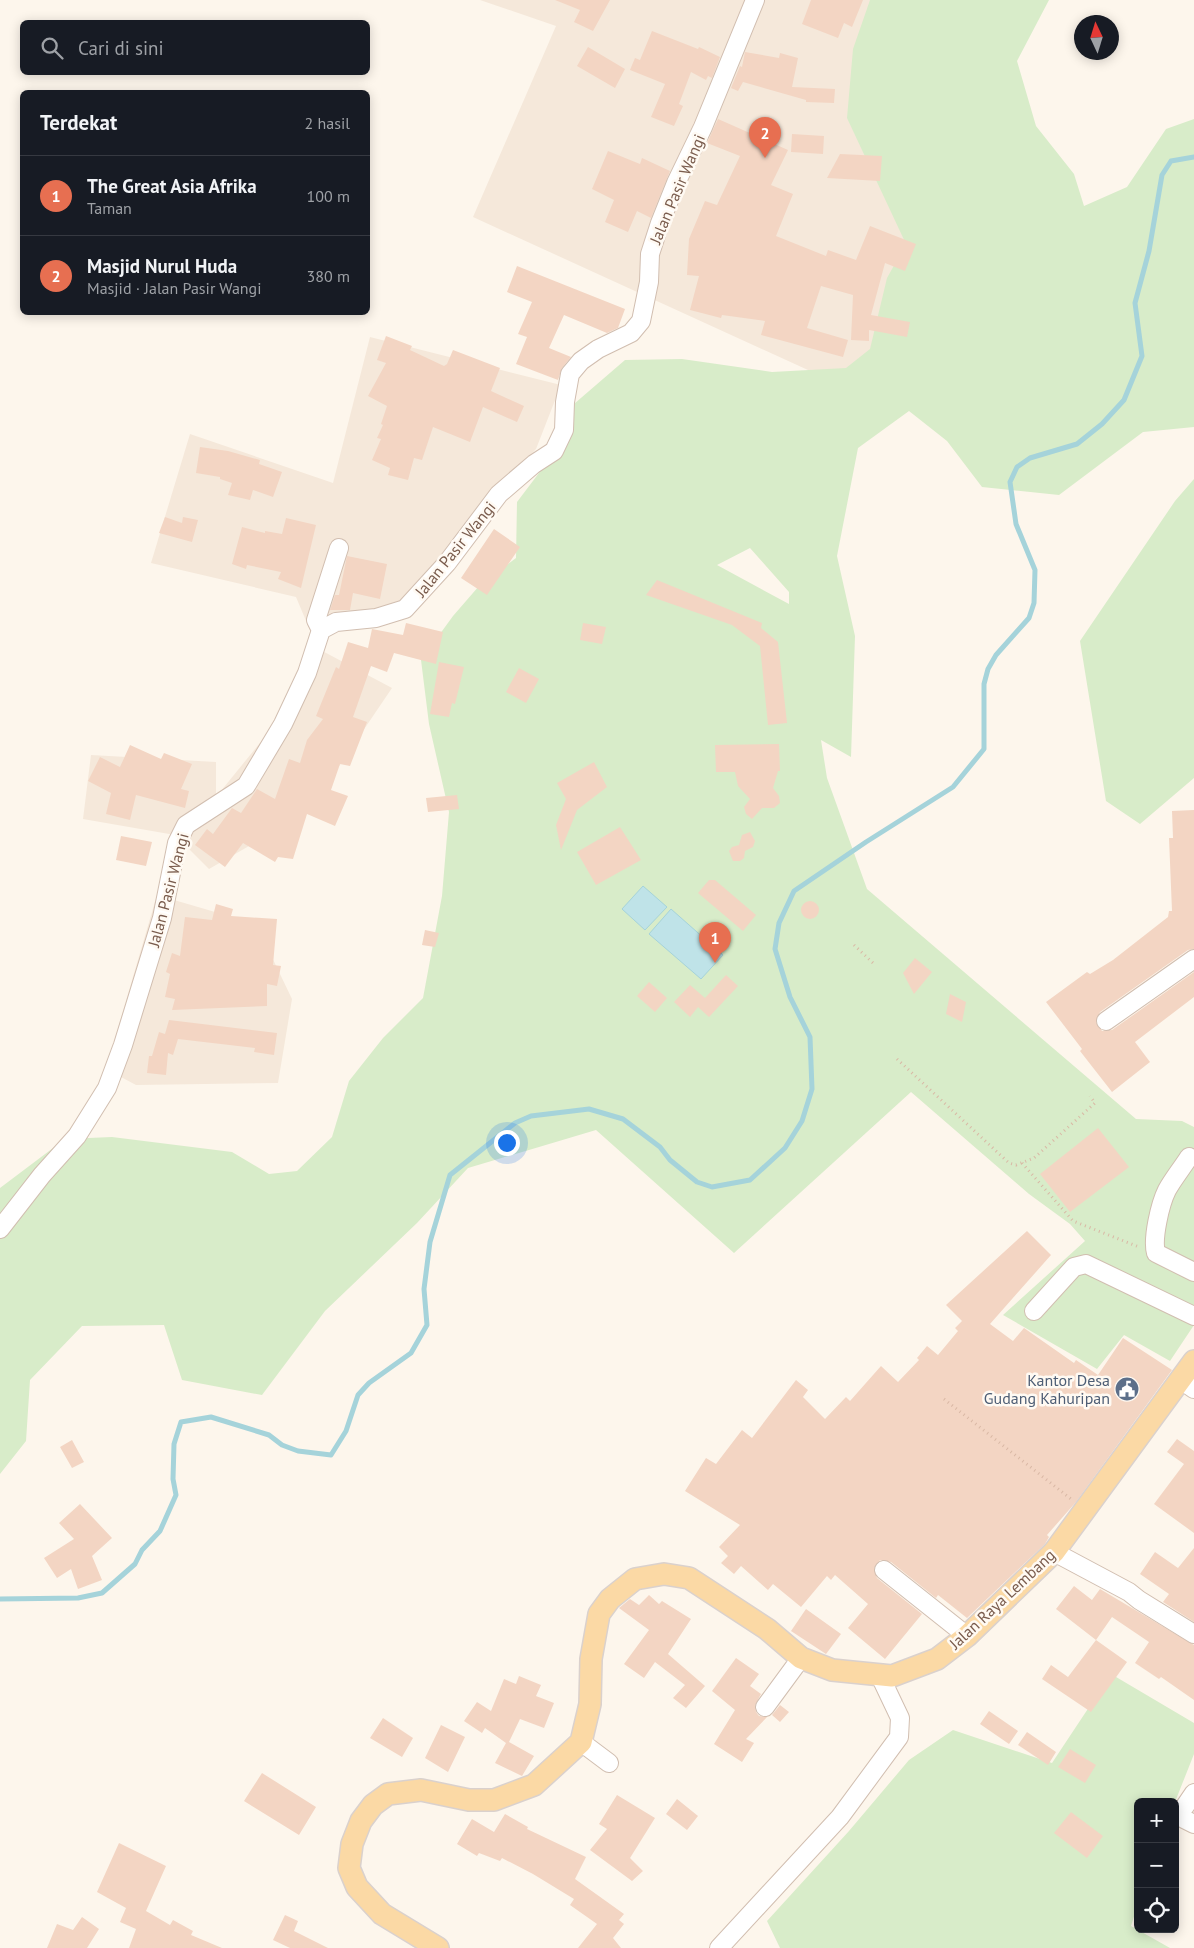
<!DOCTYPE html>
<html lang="id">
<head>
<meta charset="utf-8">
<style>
	body { margin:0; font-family:"PT Sans",sans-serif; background:#20242c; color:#f1f3f6 }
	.controls { position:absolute; right:15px; bottom:15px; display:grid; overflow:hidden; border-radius:8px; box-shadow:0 2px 12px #0003 }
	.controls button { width:45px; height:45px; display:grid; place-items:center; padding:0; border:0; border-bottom:1px solid #363941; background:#171b24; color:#f1f3f6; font:25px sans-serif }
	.compass { position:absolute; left:1074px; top:15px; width:45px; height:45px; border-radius:50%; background:#171b24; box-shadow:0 2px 12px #0003; rotate:356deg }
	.you { position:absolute; left:506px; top:1142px; width:18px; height:18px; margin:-12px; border:4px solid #fff; border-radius:50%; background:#1a73e8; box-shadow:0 0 0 8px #1a73e833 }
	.badge { display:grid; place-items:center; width:32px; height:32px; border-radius:50%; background:#e76f51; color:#fff; font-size:16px; font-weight:700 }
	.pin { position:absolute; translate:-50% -41px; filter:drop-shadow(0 1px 2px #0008) }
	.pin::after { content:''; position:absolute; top:26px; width:18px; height:15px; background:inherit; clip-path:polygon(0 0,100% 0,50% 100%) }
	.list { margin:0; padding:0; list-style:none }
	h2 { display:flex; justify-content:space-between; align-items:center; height:65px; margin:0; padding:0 20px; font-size:21px }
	h2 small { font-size:16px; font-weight:400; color:#9ea1a6 }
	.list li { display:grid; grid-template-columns:32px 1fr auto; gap:15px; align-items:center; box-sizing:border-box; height:80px; padding:0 20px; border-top:1px solid #363941 }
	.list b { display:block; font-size:19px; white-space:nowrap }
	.list p { margin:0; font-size:16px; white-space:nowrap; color:#9ea1a6 }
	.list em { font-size:16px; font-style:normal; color:#9ea1a6 }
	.icon { flex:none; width:28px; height:28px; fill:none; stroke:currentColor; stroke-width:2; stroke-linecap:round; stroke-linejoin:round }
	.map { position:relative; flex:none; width:1194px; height:1948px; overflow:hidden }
	.search { position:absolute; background:#171b24; box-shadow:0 2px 12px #0003; left:20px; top:20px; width:350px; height:55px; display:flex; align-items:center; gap:12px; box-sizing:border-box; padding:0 18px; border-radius:8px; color:#9ea1a6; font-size:19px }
	.panel { position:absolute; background:#171b24; box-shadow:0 2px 12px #0003; left:20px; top:90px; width:350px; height:225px; border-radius:8px }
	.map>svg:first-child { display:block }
	.residential { fill:#f5e8da }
	.green { fill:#d8ecc9; fill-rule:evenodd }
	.water { fill:#bfe3e8; stroke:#a5d3da }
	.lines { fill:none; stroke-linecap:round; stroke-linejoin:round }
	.stream { stroke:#a5d3da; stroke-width:5 }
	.building { fill:#f3d5c3 }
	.minor-casing { stroke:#d1beb0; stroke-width:20 }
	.major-casing { stroke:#dad1cd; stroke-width:24 }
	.path { stroke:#d9b8a5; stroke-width:3; stroke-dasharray:1 4; stroke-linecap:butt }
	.minor { stroke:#fff; stroke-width:18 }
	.major { stroke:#fbd9a5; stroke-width:21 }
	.labels { text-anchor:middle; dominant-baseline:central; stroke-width:5; stroke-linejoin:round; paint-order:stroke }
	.street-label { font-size:16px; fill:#7a5c4d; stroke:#fffaf3 }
	.service-label { font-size:16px; fill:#4e5e75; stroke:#fffaf3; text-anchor:end }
</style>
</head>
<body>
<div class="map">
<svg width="1194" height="1948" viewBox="0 0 1194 1948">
	<rect width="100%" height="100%" fill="#fdf6ec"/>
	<!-- residential -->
	<path class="residential" d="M480 0H904L954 271 878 402 473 217 556 26Z
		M370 337 561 385 536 449 497 490 433 575 386 613 312 635 296 597 151 563 190 434 333 483Z
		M313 646 392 688 308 812 209 869 175 835 83 819 91 755 216 762V797L268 733Z
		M157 895 256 924 292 999 278 1083 136 1085 106 1069Z"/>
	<!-- green -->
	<path class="green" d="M870 0H1049L1017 61 1036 126 1074 174 1084 206 1127 187 1166 129 1194 119V427L1143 432 1059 495 982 487 947 441 909 411 858 448 837 556 855 636 851 757 821 740 827 778 867 889 1136 1119 1182 1121 1194 1127V1325L1170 1361 1124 1335 1097 1369 1003 1315 1085 1241 1070 1224 1029 1194 911 1092 734 1253 596 1130 468 1168 417 1223 325 1311 262 1395 182 1380 164 1325 82 1326 30 1380 26 1441 0 1474V1188L65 1139 112 1137 232 1152 269 1174 297 1171 332 1137 349 1081 383 1038 423 998 442 896 449 812 429 724 421 660 453 616 479 586 516 558 517 502 542 469 567 410 625 360 682 359 772 372 846 368 870 349 887 278 906 244 847 118 853 49ZM750 548 789 592V604L717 565Z
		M1194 479V778L1140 824 1106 801 1080 641 1175 501Z
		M1111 1674 1194 1723V1754L1175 1802H1138V1904L1131 1926 1170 1948H780L767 1921 849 1831 909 1760 953 1730 1052 1763Z"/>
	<!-- water -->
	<path class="water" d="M643 886 667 907 645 930 622 909Z
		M671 909 723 955 701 979 649 934Z"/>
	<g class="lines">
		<!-- stream -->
		<path class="stream" d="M0 1599 78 1598 102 1593 135 1564 142 1550 160 1531 176 1495 173 1479 174 1444 181 1422 211 1417 269 1435 282 1445 298 1451 331 1455 346 1431 358 1395 369 1383 411 1353 427 1325 424 1289 430 1242 450 1175 515 1123 531 1116 589 1109 623 1119 660 1147 670 1160 697 1182 712 1187 750 1180 785 1148 802 1121 812 1089 810 1037 790 997 775 949 779 923 794 891 866 842 953 787 984 749V684L988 669 996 655 1029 618 1034 603 1035 570 1016 524 1010 482 1017 467 1030 458 1077 444 1102 424 1124 400 1142 356 1135 303 1149 251 1162 175 1171 161 1194 157"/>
	</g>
	<!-- building -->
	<path class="building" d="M555 0H610L593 31 574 22 580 10Z
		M811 0H863L852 27 844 23 838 38 802 24Z
		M652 31 698 49 699 47 720 57 712 78 708 76 706 80 691 72 679 104 683 106 674 126 651 117 665 84 630 70 635 58 640 60Z
		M588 47 625 69 615 88 577 66Z
		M745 52 779 58 780 53 798 58 792 87 835 89 834 103 806 102V100L743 82 738 91 731 88 740 66 742 67Z
		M718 119 788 150 771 185 793 194 776 236 826 256 828 250 856 260 870 226 916 244 905 271 885 263 871 315 910 322 907 337 869 330V341L851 340 853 295 821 286 807 328 848 340 843 357 761 335 765 321 722 315 721 318 690 310 699 276 687 275 689 239 705 201 717 205 740 156 707 143Z
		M792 134 824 136 823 154 791 152Z
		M608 151 640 164 642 158 670 171 651 218 637 211 628 232 605 222 614 200 592 189Z
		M840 154 882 156 880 181 827 178Z
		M517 266 625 309 618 328 607 333 564 315 549 348 571 357 562 368 558 380 516 364 527 337 518 334 532 302 507 292Z
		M386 336 412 346 410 350 444 366 447 364 453 350 500 368 491 391 524 406 517 422 483 407 470 442 433 427 422 460 414 458 408 480 388 475 390 468 372 460 381 439 377 438 383 425 381 424 387 406 368 396 386 363 377 360Z
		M200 447 228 451 260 460 259 464 282 472 273 497 253 490 250 500 228 495 232 483 220 479V477L196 473Z
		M165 517 182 523 183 517 198 520 192 542 159 533Z
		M286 518 316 525 301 588 278 579 281 572 247 565 246 569 232 564 242 527 265 533V531L282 534Z
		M494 529 520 547 487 595 461 578Z
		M347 556 387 564 380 599 353 593 350 610H330L335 595H339Z
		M657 580 762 623 761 628 778 642 787 723 768 725 760 646 732 625 646 595Z
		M406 623 443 632 436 664 394 653 387 672 371 666 353 717 367 722 350 766 340 764 331 790 348 796 335 826 307 814 293 859 278 857 275 862 243 843 225 867 195 845 207 829 213 834 232 808 241 813 257 789 275 799 289 759 300 763 307 740 323 719 316 716 336 667 339 669 348 642 368 648 372 629 403 635Z
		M583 623 606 627 602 644 580 640Z
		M439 662 464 667 455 704 452 703 449 717 430 714Z
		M519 668 539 679 526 703 506 692Z
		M779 744 780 771H778L773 788 779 796 780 803 774 808H762L752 819 746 814 744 807 750 799 738 786 735 772H716L715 745Z
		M130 745 161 759 164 753 192 764 181 789 189 791 185 808 136 795 130 820 106 814 111 793 88 781 100 757 120 767Z
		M594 762 607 787 577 810 561 850 556 825 566 799 557 783Z
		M457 795 459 809 428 812 426 798Z
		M1194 810V949L1188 950 1100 1012 1096 1022 1102 1031 1112 1030 1194 972V997L1135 1042 1150 1062 1112 1092 1080 1051 1082 1049 1046 1002 1087 972 1090 974 1113 960 1168 917 1169 911H1172L1169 838H1173L1172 811Z
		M620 827 641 860 596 885 577 852Z
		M750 832 755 841 753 847 745 851 744 858 740 861H733L729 851 732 847 739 845 742 835Z
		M121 836 152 842 146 866 116 860Z
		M709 880H715L756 915 743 931 698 893Z
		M801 910a9 9 0 1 1 18 0a9 9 0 1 1-18 0Z
		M216 904 233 909 231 916 277 919 273 965 281 966 277 986 267 984V1006L172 1010 175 999 165 997 170 974 166 972 172 953 180 956 185 917 212 920Z
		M425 930 439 933 435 947 422 945Z
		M915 958 932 972 914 994 903 973Z
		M726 975 738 986 709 1017 698 1007 690 1017 674 1002 690 985 705 998Z
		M649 982 667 998 655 1012 637 996Z
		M950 994 966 1002 962 1022 946 1014Z
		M169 1020 277 1033 274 1055 254 1052 255 1048 178 1039 173 1055 168 1053 166 1075 147 1073 149 1056H152L159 1032 165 1034Z
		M1098 1128 1129 1167 1070 1212 1040 1174Z
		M1027 1231 1051 1255 990 1324 1013 1341 1024 1328 1074 1363 1076 1360 1098 1375 1123 1338 1172 1370 1076 1502 1047 1535 1049 1537 1045 1544 967 1618 938 1595 936 1598 891 1562 880 1560 874 1568 877 1578 922 1614 885 1659 848 1628 868 1604 835 1575 831 1580 827 1576 801 1607 773 1584 768 1590 741 1566 734 1574 721 1563 728 1556 719 1547 740 1525 685 1491 706 1458 716 1464 742 1430 752 1438 796 1380 808 1390 803 1397 825 1419 846 1397 850 1401 881 1366 898 1382 919 1360 917 1358 927 1346 938 1355 958 1331 955 1328 962 1321 946 1305Z
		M1177 1439 1194 1451V1533L1154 1504 1184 1464 1167 1452Z
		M72 1440 84 1462 72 1468 60 1447Z
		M80 1504 112 1538 92 1556 102 1580 78 1589 71 1569 57 1578 44 1558 74 1539 59 1523Z
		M1194 1548V1622L1163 1602 1169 1594 1140 1574 1155 1552 1178 1568Z
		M1074 1586 1092 1600 1100 1589 1194 1645V1700L1161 1677 1159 1679 1135 1663 1149 1642 1112 1617 1096 1640 1056 1609Z
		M649 1595 659 1604 662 1601 691 1619 668 1654 705 1686 686 1708 673 1698 685 1685 655 1662 644 1678 624 1664 649 1630 619 1608 630 1599 639 1605Z
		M806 1609 841 1634 826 1654 791 1631Z
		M1096 1640 1127 1662 1091 1712 1042 1679 1051 1665 1068 1677Z
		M736 1658 759 1674 750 1686 761 1694 755 1705 756 1712 759 1716 767 1717 746 1739 754 1743 742 1762 714 1744 735 1710 712 1691Z
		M519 1676 541 1685 536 1696 554 1703 544 1728 520 1719 509 1742 534 1756 522 1776 495 1763 506 1743 485 1728 482 1733 464 1721 477 1702 491 1711 504 1679 516 1684Z
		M780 1705 789 1712 780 1722 772 1715Z
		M989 1711 1018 1731 1009 1744 980 1724Z
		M383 1718 413 1738 402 1757 370 1738Z
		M441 1725 465 1737 448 1772 425 1758Z
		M1027 1732 1056 1752 1048 1765 1018 1745Z
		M1070 1749 1096 1765 1085 1783 1058 1767Z
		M262 1773 316 1807 299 1835 244 1801Z
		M617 1795 655 1818 630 1858 643 1871 632 1881 590 1850 607 1829 599 1824Z
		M677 1799 698 1816 687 1830 666 1814Z
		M1071 1812 1103 1836 1087 1858 1054 1833Z
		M505 1814 528 1827 527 1829 586 1857 575 1879 624 1914 619 1920 624 1924 613 1938 621 1948H578L597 1924 570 1905 574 1899 533 1874 502 1858 500 1861 479 1853 477 1856 457 1844 472 1819 494 1832Z
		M119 1843 166 1866 146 1911 170 1925 173 1920 193 1931 191 1935 222 1948H129L136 1929 120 1922 126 1908 97 1892Z
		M285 1915 298 1921 294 1931 328 1948H290L273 1940Z
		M82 1917 99 1929 87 1948H47L57 1924 73 1930Z"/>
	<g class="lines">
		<defs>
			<path id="minor" d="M321 630 316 620 339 548
				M1106 1021 1194 959
				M1189 1157C1182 1168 1173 1179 1167 1190 1160 1204 1152 1239 1156 1253L1194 1272
				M0 1229 42 1175 77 1136 107 1088 123 1045 162 918 177 843 186 825 246 786 283 724 307 673 321 630 336 622 376 618 405 609 447 563 499 494 534 464 554 451 564 430 565 402 570 374 581 361 598 349 631 333 641 321 649 282 650 254 660 223 676 183 703 127 755 0
				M1034 1311 1074 1267 1086 1264 1194 1316
				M1181 1380 1194 1389
				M1054 1552 1129 1592 1139 1600 1194 1634
				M884 1570 967 1636
				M765 1707 801 1658
				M581 1742 609 1763
				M1194 1793 1181 1812 1184 1819 1194 1824
				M719 1948 840 1817 899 1737 900 1718 880 1676"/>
			<path id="major" d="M438 1948 382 1914 357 1887 349 1868 352 1844 361 1821 373 1805 388 1794 421 1790 469 1800H494L534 1785 581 1742 590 1704 591 1659 599 1614 610 1599 635 1579 664 1574 689 1578 767 1629 801 1658 832 1670 892 1676 937 1659 967 1636 1054 1552 1194 1361"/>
		</defs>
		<!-- minor casing -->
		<use href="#minor" class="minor-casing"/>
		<!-- major casing -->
		<use href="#major" class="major-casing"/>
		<!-- path -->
		<path class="path" d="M854 945 873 963
			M897 1059 1009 1163 1016 1165 1034 1158 1095 1103 1090 1096
			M1022 1163 1073 1221 1139 1247
			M944 1399 1071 1499"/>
		<!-- minor -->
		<use href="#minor" class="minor"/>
		<!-- major -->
		<use href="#major" class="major"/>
	</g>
	<!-- icons -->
	<defs>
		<symbol id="civic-disc" viewBox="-11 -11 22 22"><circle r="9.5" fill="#5c6f8a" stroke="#fffaf3"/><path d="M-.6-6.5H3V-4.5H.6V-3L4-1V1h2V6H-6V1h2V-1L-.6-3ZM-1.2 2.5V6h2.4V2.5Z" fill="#fff"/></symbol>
	</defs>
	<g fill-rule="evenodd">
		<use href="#civic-disc" x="1113" y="1375" width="28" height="28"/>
	</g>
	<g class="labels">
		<!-- street labels -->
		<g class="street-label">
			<text transform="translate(677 189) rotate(-67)">Jalan Pasir Wangi</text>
			<text transform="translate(455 549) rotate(-51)">Jalan Pasir Wangi</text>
			<text transform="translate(168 890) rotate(-75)">Jalan Pasir Wangi</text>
			<text transform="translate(1002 1599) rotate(-43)">Jalan Raya Lembang</text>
		</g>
		<!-- service labels -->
		<g class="service-label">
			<text x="1110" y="1380">Kantor Desa<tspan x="1110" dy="18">Gudang Kahuripan</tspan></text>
		</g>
	</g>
</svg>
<div class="controls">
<button>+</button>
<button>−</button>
<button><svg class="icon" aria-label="locate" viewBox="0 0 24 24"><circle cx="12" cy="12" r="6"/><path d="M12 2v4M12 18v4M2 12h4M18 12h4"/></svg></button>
</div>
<svg class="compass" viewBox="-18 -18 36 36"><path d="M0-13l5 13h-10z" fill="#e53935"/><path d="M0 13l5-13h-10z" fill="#9ea1a6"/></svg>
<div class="you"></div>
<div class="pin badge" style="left:715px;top:963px">1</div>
<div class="pin badge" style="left:765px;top:158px">2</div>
<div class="search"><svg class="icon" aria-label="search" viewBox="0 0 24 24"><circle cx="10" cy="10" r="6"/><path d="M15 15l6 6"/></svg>Cari di sini</div>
<section class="panel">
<h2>Terdekat<small>2 hasil</small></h2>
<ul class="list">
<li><span class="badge">1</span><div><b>The Great Asia Afrika</b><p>Taman</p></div><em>100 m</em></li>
<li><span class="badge">2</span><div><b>Masjid Nurul Huda</b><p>Masjid · Jalan Pasir Wangi</p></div><em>380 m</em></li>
</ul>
</section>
</div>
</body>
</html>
